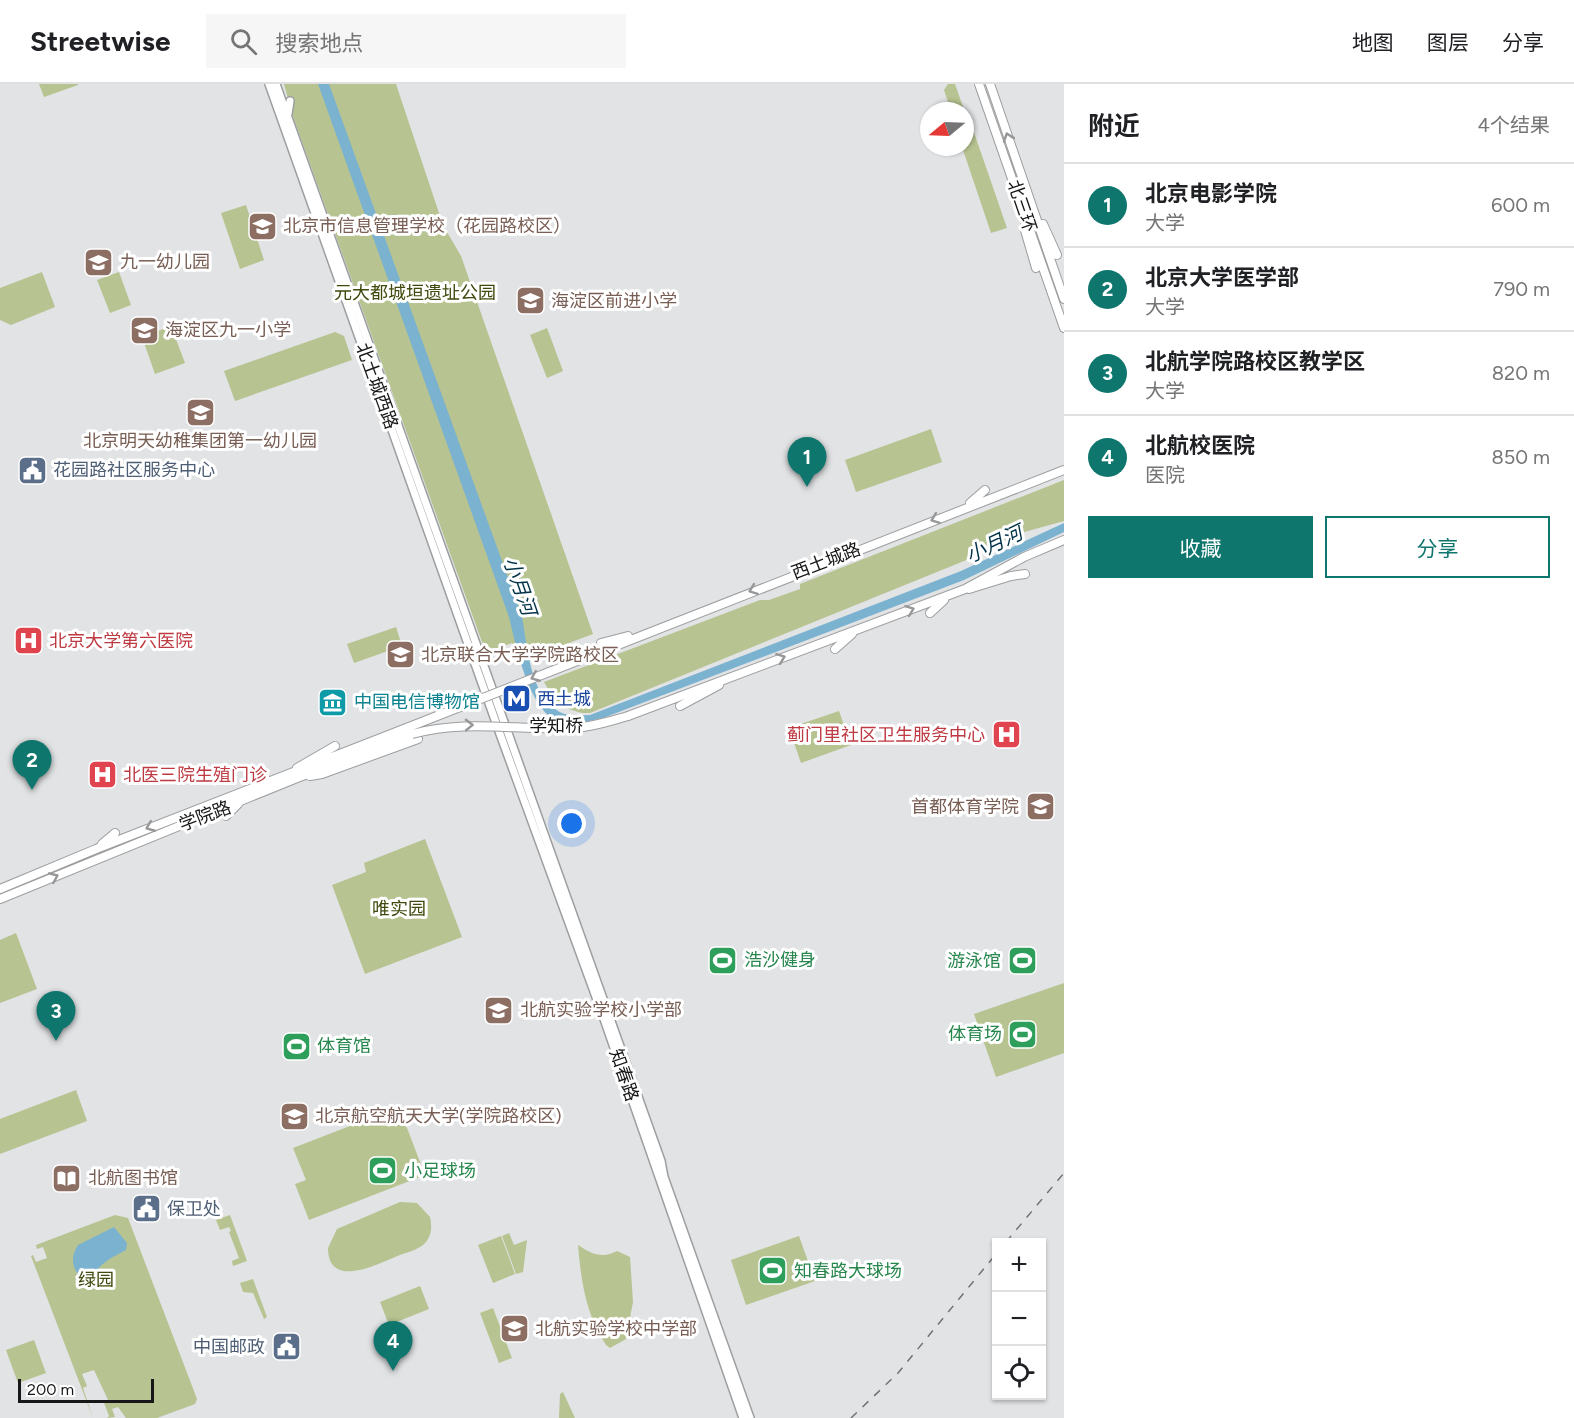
<!DOCTYPE html>
<html lang="zh">
<head>
<meta charset="utf-8">
<style>
	body { margin:0; font-family:Figtree,"Noto Sans SC",sans-serif; background:#f6f6f6; color:#202124 }
	.controls { position:absolute; right:18px; bottom:18px; display:grid; overflow:hidden; border-radius:0px; box-shadow:0 2px 4px #0004 }
	.controls button { width:54px; height:54px; display:grid; place-items:center; padding:0; border:0; border-bottom:2px solid #e0e0e0; background:#fff; color:#202124; font:30px sans-serif }
	.compass { position:absolute; left:920px; top:18px; width:54px; height:54px; border-radius:50%; background:#fff; box-shadow:0 2px 4px #0004; rotate:251deg }
	.scale { position:absolute; left:18px; bottom:15px; width:136px; box-sizing:border-box; padding-left:6px; border:3px solid #171718; border-top:0; font-size:16px; line-height:21px; white-space:nowrap; color:#171718; -webkit-text-stroke:4px #fff; paint-order:stroke }
	.you { position:absolute; left:572px; top:740px; width:21px; height:21px; margin:-15px; border:4px solid #fff; border-radius:50%; background:#1a73e8; box-shadow:0 0 0 9px #1a73e833 }
	.badge { display:grid; place-items:center; width:39px; height:39px; border-radius:50%; background:#0f766e; color:#fff; font-size:20px; font-weight:700 }
	.pin { position:absolute; translate:-50% -50px; filter:drop-shadow(0 2px 3px #0008) }
	.pin::after { content:''; position:absolute; top:32px; width:21px; height:18px; background:inherit; clip-path:polygon(0 0,100% 0,50% 100%) }
	.list { margin:0; padding:0; list-style:none }
	h2 { display:flex; justify-content:space-between; align-items:center; height:78px; margin:0; padding:0 24px; font-size:26px }
	h2 small { font-size:20px; font-weight:400; color:#757577 }
	.list li { display:grid; grid-template-columns:39px 1fr auto; gap:18px; align-items:center; box-sizing:border-box; height:84px; padding:0 24px; border-top:2px solid #e0e0e0 }
	.list b { display:block; font-size:22px; white-space:nowrap }
	.list p { margin:0; font-size:20px; white-space:nowrap; color:#757577 }
	.list em { font-size:20px; font-style:normal; color:#757577 }
	.actions { display:flex; gap:12px; padding:18px 24px }
	.actions a { flex:1; padding:14px 0; border:2px solid #0f766e; border-radius:0px; text-align:center; font-size:21px; color:#0f766e }
	.actions .main { background:#0f766e; color:#fff }
	.icon { flex:none; width:33px; height:33px; fill:none; stroke:currentColor; stroke-width:2; stroke-linecap:round; stroke-linejoin:round }
	.map { position:relative; flex:none; width:1064px; height:1334px; overflow:hidden }
	header { display:flex; align-items:center; gap:36px; box-sizing:border-box; height:84px; padding:0 30px; background:#fff; border-bottom:2px solid #e0e0e0 }
	header strong { font-size:28px }
	nav { display:flex; gap:33px; margin-inline-start:auto; font-size:21px }
	.search { width:420px; height:54px; background:#f6f6f6; display:flex; align-items:center; gap:15px; box-sizing:border-box; padding:0 21px; border-radius:0px; color:#757577; font-size:22px }
	main { display:flex }
	aside { flex:1; background:#fff }
	.map>svg:first-child { display:block }
	.green { fill:#b7c390 }
	.water { fill:#7bb2d0 }
	.lines { fill:none; stroke-linecap:round; stroke-linejoin:round }
	.primary-casing { stroke:#9c9ea0; stroke-width:10 }
	.trunk-casing { stroke:#9c9ea0; stroke-width:10 }
	.primary { stroke:#fff; stroke-width:7 }
	.trunk { stroke:#fff; stroke-width:8 }
	.rail { stroke:#717274; stroke-width:1.5; stroke-dasharray:8 8; stroke-linecap:butt }
	.trunk-bridge-casing { stroke:#9c9ea0; stroke-width:10; stroke-linecap:butt }
	.trunk-bridge { stroke:#fff; stroke-width:8 }
	.oneway { stroke:#979797 }
	.labels { text-anchor:middle; dominant-baseline:central; stroke-width:6; stroke-linejoin:round; paint-order:stroke }
	.street-label { font-size:18px; fill:#171718; stroke:#fff }
	.education-label { font-size:18px; fill:#785e54; stroke:#fff; text-anchor:start }
	.park-label { font-size:18px; fill:#404a0e; stroke:#fff }
	.service-label { font-size:18px; fill:#4e5e75; stroke:#fff; text-anchor:start }
	.health-label { font-size:18px; fill:#be3a42; stroke:#fff; text-anchor:start }
	.transit-label { font-size:18px; fill:#164399; stroke:#fff; text-anchor:start }
	.culture-label { font-size:18px; fill:#0d838f; stroke:#fff; text-anchor:start }
	.leisure-label { font-size:18px; fill:#27864d; stroke:#fff; text-anchor:start }
	.water-label { font-size:20px; font-style:italic; fill:#013247; stroke:#fff }
</style>
</head>
<body>
<header>
<strong>Streetwise</strong>
<div class="search"><svg class="icon" aria-label="search" viewBox="0 0 24 24"><circle cx="10" cy="10" r="6"/><path d="M15 15l6 6"/></svg>搜索地点</div>
<nav><a>地图</a><a>图层</a><a>分享</a></nav>
</header>
<main>
<div class="map">
<svg width="1064" height="1334" viewBox="0 0 1064 1334">
	<rect width="100%" height="100%" fill="#e1e3e5"/>
	<!-- green -->
	<path class="green" d="M39 0H78V1L44 13Z
		M284 0H396L443 141 461 172 593 550 518 578 512 559 486 569 292 30Z
		M948 0H955L963 23 949 21 944 6Z
		M969 34 1007 144 991 149 962 63H965V36Z
		M246 121 264 176 240 185 221 129Z
		M42 188 55 223 11 241 0 236V204Z
		M119 188 131 221 110 229 97 196Z
		M171 242 185 279 155 290 142 253Z
		M547 244 563 287 547 294 530 251Z
		M335 248 344 252 352 276 235 317 224 287Z
		M931 345 942 378 856 408 845 376Z
		M1064 396V437L1017 450 969 475 590 629H582L558 622 544 598 760 516H769L800 505V500Z
		M396 543 402 562 354 579 347 560Z
		M839 627 851 661 801 679 789 644Z
		M425 755 462 853 365 890 332 801 366 788 364 779Z
		M16 849 37 905 0 919V856Z
		M1064 899V969L996 993 974 930Z
		M76 1006 87 1037 0 1070V1035Z
		M399 1023 425 1091 309 1136 295 1100 306 1096 293 1064Z
		M400 1118 417 1119 430 1133C432 1142 432 1152 425 1159 419 1166 404 1169 395 1173 376 1181 328 1205 328 1164L337 1145Z
		M115 1131 128 1134 197 1315 195 1320 157 1334H126L118 1323 112 1325 115 1333 107 1334 109 1332 103 1316 106 1319 109 1318 94 1286 82 1290 87 1302 83 1304 93 1334 31 1172 33 1171 36 1178 47 1174 43 1163 37 1165 36 1161Z
		M230 1131 247 1177 233 1182 232 1177 239 1174 229 1148 231 1147 229 1143 220 1146 216 1136Z
		M509 1149 514 1161 527 1156 523 1188 516 1190 502 1152Z
		M501 1152 515 1190 493 1199 478 1161Z
		M799 1152 815 1197 746 1221 731 1176Z
		M578 1161C591 1170 603 1175 617 1167L630 1173 633 1218 626 1255 610 1264 606 1261C586 1231 581 1197 578 1161Z
		M253 1195 267 1233 264 1235 253 1209 243 1208 240 1199Z
		M420 1202 429 1225 389 1241 380 1218Z
		M493 1224 512 1274 499 1279 480 1229Z
		M34 1256 46 1289 18 1299 6 1266Z
		M563 1308 575 1334H559L560 1310Z"/>
	<!-- water -->
	<path class="water" d="M318 0H329L522 532C527 561 530 611 558 627 568 633 580 631 590 631L961 487 1064 439V448L964 496 603 634C591 636 577 641 566 640 530 636 516 561 509 533Z
		M114 1143 127 1159 126 1166C113 1173 98 1179 94 1194L80 1193C71 1182 71 1172 78 1161Z"/>
	<g class="lines">
		<defs>
			<path id="primary" d="M269 0 500 650 604 935 743 1334
				M276 0 661 1077 664 1093 750 1334
				M288 30 290 17"/>
			<path id="trunk" d="M979 0 1064 244
				M990 0 1064 215
				M1043 140 1057 171
				M1024 143 1036 184
				M970 419 985 406
				M969 505 1011 492 1025 490
				M930 529 944 516
				M601 559 628 552
				M835 565 852 550
				M590 572 1064 386
				M680 622 719 601
				M628 632 965 505 1024 473 1064 456
				M297 684 335 662
				M310 692 322 690 418 655
				M226 732 238 720
				M102 760 115 749
				M0 805 96 765 409 643
				M0 815 297 694 412 650"/>
		</defs>
		<!-- primary casing -->
		<use href="#primary" class="primary-casing"/>
		<!-- trunk casing -->
		<use href="#trunk" class="trunk-casing"/>
		<!-- primary -->
		<use href="#primary" class="primary"/>
		<!-- trunk -->
		<use href="#trunk" class="trunk"/>
		<!-- rail -->
		<path class="rail" d="M1006 1158 1064 1089
			M851 1334 898 1289 996 1170"/>
		<defs>
			<path id="trunk-bridge" d="M409 643 590 572
				M412 650C468 635 517 647 574 644 593 643 610 637 628 632"/>
		</defs>
		<!-- trunk-bridge casing -->
		<use href="#trunk-bridge" class="trunk-bridge-casing"/>
		<!-- trunk-bridge -->
		<use href="#trunk-bridge" class="trunk-bridge"/>
	</g>
	<!-- one-way arrows -->
	<defs><path id="oneway-chevron" d="M-2-3.5L2.5 0L-2 3.5" fill="none" stroke-width="1.6" stroke-linecap="round" stroke-linejoin="round" transform="scale(1.5)"/></defs>
	<g class="oneway">
		<use href="#oneway-chevron" transform="translate(1008 53) rotate(-109)"/>
		<use href="#oneway-chevron" transform="translate(935 435) rotate(159)"/>
		<use href="#oneway-chevron" transform="translate(753 506) rotate(159)"/>
		<use href="#oneway-chevron" transform="translate(910 526) rotate(-21)"/>
		<use href="#oneway-chevron" transform="translate(781 574) rotate(-20)"/>
		<use href="#oneway-chevron" transform="translate(535 593) rotate(158)"/>
		<use href="#oneway-chevron" transform="translate(469 641) rotate(-1)"/>
		<use href="#oneway-chevron" transform="translate(150 743) rotate(158)"/>
		<use href="#oneway-chevron" transform="translate(54 793) rotate(-23)"/>
	</g>
	<!-- icons -->
	<defs>
		<symbol id="school-square" viewBox="-11 -11 22 22"><rect x="-9" y="-9" width="18" height="18" rx="4" fill="#8d6e63" stroke="#fff"/><path d="M0-5L7-2L0 1L-7-2ZM-4 1L0 2.5L4 1V4Q0 6-4 4Z" fill="#fff"/></symbol>
		<symbol id="civic-square" viewBox="-11 -11 22 22"><rect x="-9" y="-9" width="18" height="18" rx="4" fill="#5c6f8a" stroke="#fff"/><path d="M-.6-6.5H3V-4.5H.6V-3L4-1V1h2V6H-6V1h2V-1L-.6-3ZM-1.2 2.5V6h2.4V2.5Z" fill="#fff"/></symbol>
		<symbol id="hospital-square" viewBox="-11 -11 22 22"><rect x="-9" y="-9" width="18" height="18" rx="4" fill="#e0444e" stroke="#fff"/><path d="M-5-5h3v3.5h4V-5h3V5h-3V1.5h-4V5h-3Z" fill="#fff"/></symbol>
		<symbol id="university-square" viewBox="-11 -11 22 22"><rect x="-9" y="-9" width="18" height="18" rx="4" fill="#8d6e63" stroke="#fff"/><path d="M0-5L7-2L0 1L-7-2ZM-4 1L0 2.5L4 1V4Q0 6-4 4Z" fill="#fff"/></symbol>
		<symbol id="metro-square" viewBox="-11 -11 22 22"><rect x="-9" y="-9" width="18" height="18" rx="4" fill="#1a4fb4" stroke="#fff"/><path d="M-5.5 5V-5H-3L0 0L3-5H5.5V5H3V-.5L0 4L-3-.5V5Z" fill="#fff"/></symbol>
		<symbol id="museum-square" viewBox="-11 -11 22 22"><rect x="-9" y="-9" width="18" height="18" rx="4" fill="#0f9aa8" stroke="#fff"/><path d="M0-6L6-3V-2H-6V-3ZM-5-1h2V3h-2ZM-1-1h2V3h-2ZM3-1h2V3H3ZM-6 4H6V6H-6Z" fill="#fff"/></symbol>
		<symbol id="stadium-square" viewBox="-11 -11 22 22"><rect x="-9" y="-9" width="18" height="18" rx="4" fill="#2e9e5b" stroke="#fff"/><path d="M0-5a6.5 5 0 1 0 0 10a6.5 5 0 1 0 0-10ZM-3.5-1.8h7v3.6h-7Z" fill="#fff"/></symbol>
		<symbol id="library-square" viewBox="-11 -11 22 22"><rect x="-9" y="-9" width="18" height="18" rx="4" fill="#8d6e63" stroke="#fff"/><path d="M-6-4Q-3-5.5-.7-3.5V5Q-3 3-6 4ZM6-4Q3-5.5 .7-3.5V5Q3 3 6 4Z" fill="#fff"/></symbol>
	</defs>
	<g fill-rule="evenodd">
		<use href="#school-square" x="246" y="126" width="33" height="33"/>
		<use href="#school-square" x="82" y="162" width="33" height="33"/>
		<use href="#school-square" x="514" y="200" width="33" height="33"/>
		<use href="#school-square" x="128" y="230" width="33" height="33"/>
		<use href="#school-square" x="184" y="312" width="33" height="33"/>
		<use href="#civic-square" x="16" y="370" width="33" height="33"/>
		<use href="#hospital-square" x="12" y="540" width="33" height="33"/>
		<use href="#university-square" x="384" y="554" width="33" height="33"/>
		<use href="#metro-square" x="500" y="598" width="33" height="33"/>
		<use href="#museum-square" x="316" y="602" width="33" height="33"/>
		<use href="#hospital-square" x="990" y="634" width="33" height="33"/>
		<use href="#hospital-square" x="86" y="674" width="33" height="33"/>
		<use href="#university-square" x="1024" y="706" width="33" height="33"/>
		<use href="#stadium-square" x="706" y="860" width="33" height="33"/>
		<use href="#stadium-square" x="1006" y="860" width="33" height="33"/>
		<use href="#school-square" x="482" y="910" width="33" height="33"/>
		<use href="#stadium-square" x="1006" y="934" width="33" height="33"/>
		<use href="#stadium-square" x="280" y="946" width="33" height="33"/>
		<use href="#university-square" x="278" y="1016" width="33" height="33"/>
		<use href="#stadium-square" x="366" y="1070" width="33" height="33"/>
		<use href="#library-square" x="50" y="1078" width="33" height="33"/>
		<use href="#civic-square" x="130" y="1108" width="33" height="33"/>
		<use href="#stadium-square" x="756" y="1170" width="33" height="33"/>
		<use href="#school-square" x="498" y="1228" width="33" height="33"/>
		<use href="#civic-square" x="270" y="1246" width="33" height="33"/>
	</g>
	<g class="labels">
		<!-- street labels -->
		<g class="street-label">
			<text transform="translate(1022 122) rotate(71)">北三环</text>
			<text transform="translate(377 302) rotate(70)">北土城西路</text>
			<text transform="translate(826 477) rotate(-21)">西土城路</text>
			<text x="556" y="642">学知桥</text>
			<text transform="translate(205 732) rotate(-21)">学院路</text>
			<text transform="translate(624 991) rotate(71)">知春路</text>
		</g>
		<!-- education labels -->
		<g class="education-label">
			<text x="283" y="142">北京市信息管理学校（花园路校区）</text>
			<text x="120" y="178">九一幼儿园</text>
			<text x="551" y="217">海淀区前进小学</text>
			<text x="165" y="246">海淀区九一小学</text>
			<text x="200" y="357" text-anchor="middle">北京明天幼稚集团第一幼儿园</text>
			<text x="421" y="571">北京联合大学学院路校区</text>
			<text x="1019" y="723" text-anchor="end">首都体育学院</text>
			<text x="520" y="926">北航实验学校小学部</text>
			<text x="315" y="1032">北京航空航天大学(学院路校区)</text>
			<text x="88" y="1094">北航图书馆</text>
			<text x="535" y="1245">北航实验学校中学部</text>
		</g>
		<!-- park labels -->
		<g class="park-label">
			<text x="415" y="209">元大都城垣遗址公园</text>
			<text x="399" y="825">唯实园</text>
			<text x="96" y="1196">绿园</text>
		</g>
		<!-- service labels -->
		<g class="service-label">
			<text x="53" y="386">花园路社区服务中心</text>
			<text x="167" y="1125">保卫处</text>
			<text x="265" y="1263" text-anchor="end">中国邮政</text>
		</g>
		<!-- health labels -->
		<g class="health-label">
			<text x="49" y="557">北京大学第六医院</text>
			<text x="985" y="651" text-anchor="end">蓟门里社区卫生服务中心</text>
			<text x="123" y="691">北医三院生殖门诊</text>
		</g>
		<!-- transit labels -->
		<g class="transit-label">
			<text x="537" y="615">西土城</text>
		</g>
		<!-- culture labels -->
		<g class="culture-label">
			<text x="354" y="618">中国电信博物馆</text>
		</g>
		<!-- leisure labels -->
		<g class="leisure-label">
			<text x="744" y="876">浩沙健身</text>
			<text x="1001" y="877" text-anchor="end">游泳馆</text>
			<text x="1002" y="950" text-anchor="end">体育场</text>
			<text x="317" y="962">体育馆</text>
			<text x="404" y="1087">小足球场</text>
			<text x="794" y="1187">知春路大球场</text>
		</g>
		<!-- water labels -->
		<g class="water-label">
			<text transform="translate(994 460) rotate(-25)">小月河</text>
			<text transform="translate(520 502) rotate(71)">小月河</text>
		</g>
	</g>
</svg>
<div class="controls">
<button>+</button>
<button>−</button>
<button><svg class="icon" aria-label="locate" viewBox="0 0 24 24"><circle cx="12" cy="12" r="6"/><path d="M12 2v4M12 18v4M2 12h4M18 12h4"/></svg></button>
</div>
<svg class="compass" viewBox="-18 -18 36 36"><path d="M0-13l5 13h-10z" fill="#e53935"/><path d="M0 13l5-13h-10z" fill="#757577"/></svg>
<div class="scale">200 m</div>
<div class="you"></div>
<div class="pin badge" style="left:807px;top:403px">1</div>
<div class="pin badge" style="left:32px;top:706px">2</div>
<div class="pin badge" style="left:56px;top:957px">3</div>
<div class="pin badge" style="left:393px;top:1287px">4</div>
</div>
<aside>
<h2>附近<small>4个结果</small></h2>
<ul class="list">
<li><span class="badge">1</span><div><b>北京电影学院</b><p>大学</p></div><em>600 m</em></li>
<li><span class="badge">2</span><div><b>北京大学医学部</b><p>大学</p></div><em>790 m</em></li>
<li><span class="badge">3</span><div><b>北航学院路校区教学区</b><p>大学</p></div><em>820 m</em></li>
<li><span class="badge">4</span><div><b>北航校医院</b><p>医院</p></div><em>850 m</em></li>
</ul>
<div class="actions"><a class="main">收藏</a><a>分享</a></div>
</aside>
</main>
</body>
</html>
